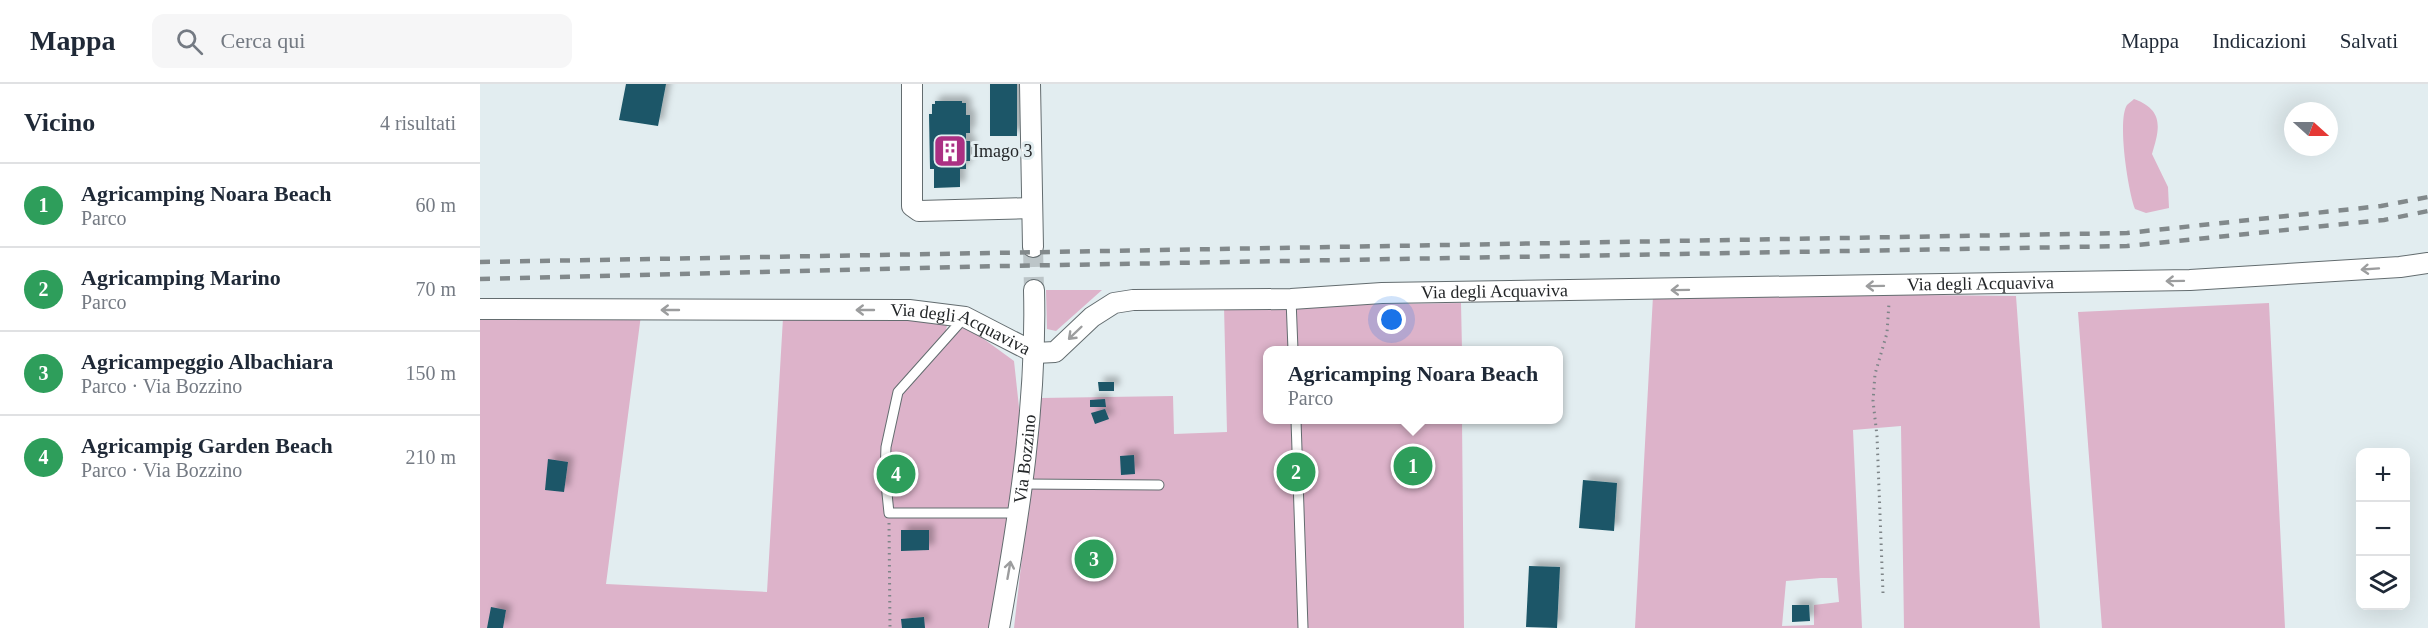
<!DOCTYPE html>
<html lang="it">
<head>
<meta charset="utf-8">
<style>
	body { margin:0; font-family:"Times New Roman",serif; background:#f6f6f7; color:#1f2937 }
	.controls { position:absolute; right:18px; bottom:18px; display:grid; overflow:hidden; border-radius:12px; box-shadow:0 6px 24px #0002 }
	.controls button { width:54px; height:54px; display:grid; place-items:center; padding:0; border:0; border-bottom:2px solid #e0e1e3; background:#fff; color:#1f2937; font:30px sans-serif }
	.compass { position:absolute; left:1804px; top:18px; width:54px; height:54px; border-radius:50%; background:#fff; box-shadow:0 6px 24px #0002; rotate:111deg }
	.you { position:absolute; left:912px; top:236px; width:21px; height:21px; margin:-15px; border:4px solid #fff; border-radius:50%; background:#1a73e8; box-shadow:0 0 0 9px #1a73e833 }
	.badge { display:grid; place-items:center; width:39px; height:39px; border-radius:50%; background:#ab3083; color:#fff; font-size:20px; font-weight:700 }
	.pin { position:absolute; translate:-50% -50%; border:3px solid #fff; box-shadow:0 2px 6px #0006 }
	.popup { position:absolute; left:783px; top:262px; width:300px; height:78px; box-sizing:border-box; display:grid; place-content:center; border-radius:12px; background:#fff; filter:drop-shadow(0 2px 4px #0005); font-size:20px; white-space:nowrap; color:#747a83 }
	.popup b { font-size:22px; color:#1f2937 }
	.popup::after { content:''; position:absolute; left:50%; top:100%; margin-left:-12px; border:12px solid transparent; border-top-color:#fff }
	.list { margin:0; padding:0; list-style:none }
	h2 { display:flex; justify-content:space-between; align-items:center; height:78px; margin:0; padding:0 24px; font-size:26px }
	h2 small { font-size:20px; font-weight:400; color:#747a83 }
	.list li { display:grid; grid-template-columns:39px 1fr auto; gap:18px; align-items:center; box-sizing:border-box; height:84px; padding:0 24px; border-top:2px solid #e0e1e3 }
	.list b { display:block; font-size:22px; white-space:nowrap }
	.list p { margin:0; font-size:20px; white-space:nowrap; color:#747a83 }
	.list em { font-size:20px; font-style:normal; color:#747a83 }
	.icon { flex:none; width:33px; height:33px; fill:none; stroke:currentColor; stroke-width:2; stroke-linecap:round; stroke-linejoin:round }
	.map { position:relative; flex:none; width:1948px; height:544px; overflow:hidden }
	header { display:flex; align-items:center; gap:36px; box-sizing:border-box; height:84px; padding:0 30px; background:#fff; border-bottom:2px solid #e0e1e3 }
	header strong { font-size:28px }
	nav { display:flex; gap:33px; margin-inline-start:auto; font-size:21px }
	.search { width:420px; height:54px; background:#f6f6f7; display:flex; align-items:center; gap:15px; box-sizing:border-box; padding:0 21px; border-radius:12px; color:#747a83; font-size:22px }
	main { display:flex }
	aside { flex:1; background:#fff }
	.map>svg:first-child { display:block }
	.green { fill:#ddb3ca; fill-rule:evenodd }
	.building { fill:#1a5667; filter:url(#shadow) }
	.lines { fill:none; stroke-linecap:round; stroke-linejoin:round }
	.minor-tunnel { stroke:#bcc5c8; stroke-width:20; stroke-dasharray:20 10; stroke-linecap:butt }
	.service-casing { stroke:#636c6f; stroke-width:11 }
	.minor-casing { stroke:#636c6f; stroke-width:22 }
	.path { stroke:#7e8588; stroke-width:3; stroke-dasharray:1.5 4.5; stroke-linecap:butt }
	.service { stroke:#fff; stroke-width:9 }
	.minor { stroke:#fff; stroke-width:20 }
	.rail { stroke:#82898b; stroke-width:4.5; stroke-dasharray:10 10; stroke-linecap:butt }
	.oneway { stroke:#9c9d9e }
	.labels { text-anchor:middle; dominant-baseline:central; stroke-width:6; stroke-linejoin:round; paint-order:stroke }
	.poi-label { font-size:18px; fill:#232628; stroke:#e2edf0; text-anchor:start }
	.street-label { font-size:18px; fill:#232628; stroke:#e2edf0 }
</style>
</head>
<body>
<header>
<strong>Mappa</strong>
<div class="search"><svg class="icon" aria-label="search" viewBox="0 0 24 24"><circle cx="10" cy="10" r="6"/><path d="M15 15l6 6"/></svg>Cerca qui</div>
<nav><a>Mappa</a><a>Indicazioni</a><a>Salvati</a></nav>
</header>
<main>
<aside>
<h2>Vicino<small>4 risultati</small></h2>
<ul class="list">
<li><span class="badge" style="background:#2e9e5b">1</span><div><b>Agricamping Noara Beach</b><p>Parco</p></div><em>60 m</em></li>
<li><span class="badge" style="background:#2e9e5b">2</span><div><b>Agricamping Marino</b><p>Parco</p></div><em>70 m</em></li>
<li><span class="badge" style="background:#2e9e5b">3</span><div><b>Agricampeggio Albachiara</b><p>Parco · Via Bozzino</p></div><em>150 m</em></li>
<li><span class="badge" style="background:#2e9e5b">4</span><div><b>Agricampig Garden Beach</b><p>Parco · Via Bozzino</p></div><em>210 m</em></li>
</ul>
</aside>
<div class="map">
<svg width="1948" height="544" viewBox="0 0 1948 544">
	<defs>
		<filter id="shadow"><feDropShadow dx="5.5" dy="-5.5" stdDeviation="3" flood-color="#0004"/></filter>
	</defs>
	<rect width="100%" height="100%" fill="#e2edf0"/>
	<!-- green -->
	<path class="green" d="M1654 15C1684 26 1680 44 1672 70L1688 103 1689 124 1666 129 1655 125C1648 107 1637 36 1647 21 1649 19 1652 17 1654 15Z
		M566 206H622L576 247 567 245Z
		M1350 210 1536 212 1560 544H1424L1421 342 1373 346 1382 544H1155L1173 212ZM1341 494H1357L1359 518 1334 521V541L1302 542 1306 497Z
		M981 219 982 266H788V336H982L984 544H534L560 314 693 312 694 350 747 348 744 222Z
		M1789 219 1805 544H1622L1598 228Z
		M161 231 126 500 287 508 303 234 389 232 468 237 466 246 473 249 486 242 534 277 542 351 512 544H0V234L54 233 90 235Z"/>
	<!-- building -->
	<path class="building" d="M146 0H186L178 42 139 36Z
		M510 0H537V52H510Z
		M455 17H482V19H486V31H490V49H486V57H490V77H486V85H480V103L454 104V85H450L449 30H452V20H455Z
		M618 298H634V307H619Z
		M625 315 626 323H610V316Z
		M625 325 629 335 615 340 611 329Z
		M654 371 655 390 641 391 640 372Z
		M68 375 88 378 84 408 65 406Z
		M1103 396 1137 399 1134 447 1099 444Z
		M421 446H449V466L421 467Z
		M1049 482 1080 483 1077 544 1046 543Z
		M1312 521H1329L1330 537 1312 538Z
		M11 523 26 526 23 544H7Z
		M444 533 445 544H422L421 535Z"/>
	<g class="lines">
		<!-- minor-tunnel -->
		<path class="minor-tunnel" d="M553 163 554 206"/>
		<defs>
			<path id="service" d="M811 215 813 266
				M484 234 418 308 406 363 405 390 409 429H539
				M816 336 823 544
				M543 400 679 401"/>
			<g id="minor">
				<path d="M432 0V122L439 127 552 124"/>
				<path d="M550 0 553 163"/>
				<path id="s1" d="M0 225 429 226 485 233 555 269 575 268 612 233 634 219 653 216 811 215 902 209 1710 196 1920 183 1948 179"/>
				<path id="s2" d="M519 544C539 432 557 320 554 206"/>
			</g>
		</defs>
		<!-- service casing -->
		<use href="#service" class="service-casing"/>
		<!-- minor casing -->
		<use href="#minor" class="minor-casing"/>
		<!-- path -->
		<path class="path" d="M409 439 410 544
			M1403 509 1397 352 1393 317 1395 290 1407 249 1409 219"/>
		<!-- service -->
		<use href="#service" class="service"/>
		<!-- minor -->
		<use href="#minor" class="minor"/>
		<!-- rail -->
		<path class="rail" d="M0 178 1647 149 1901 122 1948 113
			M0 195 523 182 1647 162 1904 136 1948 127"/>
	</g>
	<!-- one-way arrows -->
	<defs><path id="oneway-shaft" d="M-6 0H5M1.5-3L5.5 0L1.5 3" fill="none" stroke-width="1.6" stroke-linecap="round" stroke-linejoin="round" transform="scale(1.5)"/></defs>
	<g class="oneway">
		<use href="#oneway-shaft" transform="translate(1890 185) rotate(176)"/>
		<use href="#oneway-shaft" transform="translate(1695 197) rotate(179)"/>
		<use href="#oneway-shaft" transform="translate(1395 202) rotate(179)"/>
		<use href="#oneway-shaft" transform="translate(1200 206) rotate(179)"/>
		<use href="#oneway-shaft" transform="translate(190 226) rotate(-180)"/>
		<use href="#oneway-shaft" transform="translate(385 226) rotate(-180)"/>
		<use href="#oneway-shaft" transform="translate(595 249) rotate(136)"/>
		<use href="#oneway-shaft" transform="translate(529 486) rotate(-80)"/>
	</g>
	<!-- icons -->
	<defs>
		<symbol id="building-square" viewBox="-11 -11 22 22"><rect x="-9" y="-9" width="18" height="18" rx="4" fill="#ab3083" stroke="#e2edf0"/><path d="M-4-6H4V6H1V3H-1V6H-4ZM-2.5-4.3h1.7v1.8h-1.7ZM.8-4.3h1.7v1.8H.8ZM-2.5-1h1.7V.8h-1.7ZM.8-1h1.7V.8H.8Z" fill="#fff"/></symbol>
	</defs>
	<g fill-rule="evenodd">
		<use href="#building-square" x="451" y="48" width="38" height="38"/>
	</g>
	<g class="labels">
		<!-- poi labels -->
		<g class="poi-label">
			<text x="493" y="67">Imago 3</text>
		</g>
		<!-- street labels -->
		<g class="street-label">
			<text stroke="none"><textPath href="#s1" startOffset="1528">Via degli Acquaviva</textPath></text>
			<text stroke="none"><textPath href="#s1" startOffset="1042">Via degli Acquaviva</textPath></text>
			<text stroke="none"><textPath href="#s1" startOffset="484">Via degli Acquaviva</textPath></text>
			<text stroke="none"><textPath href="#s2" startOffset="171">Via Bozzino</textPath></text>
		</g>
	</g>
</svg>
<div class="controls">
<button>+</button>
<button>−</button>
<button><svg class="icon" aria-label="layers" viewBox="0 0 24 24"><path d="M12 4l9 5-9 5-9-5zM3 14l9 5 9-5"/></svg></button>
</div>
<svg class="compass" viewBox="-18 -18 36 36"><path d="M0-13l5 13h-10z" fill="#e53935"/><path d="M0 13l5-13h-10z" fill="#747a83"/></svg>
<div class="you"></div>
<div class="pin badge" style="left:933px;top:382px;background:#2e9e5b">1</div>
<div class="popup"><b>Agricamping Noara Beach</b>Parco</div>
<div class="pin badge" style="left:816px;top:388px;background:#2e9e5b">2</div>
<div class="pin badge" style="left:614px;top:475px;background:#2e9e5b">3</div>
<div class="pin badge" style="left:416px;top:390px;background:#2e9e5b">4</div>
</div>
</main>
</body>
</html>
